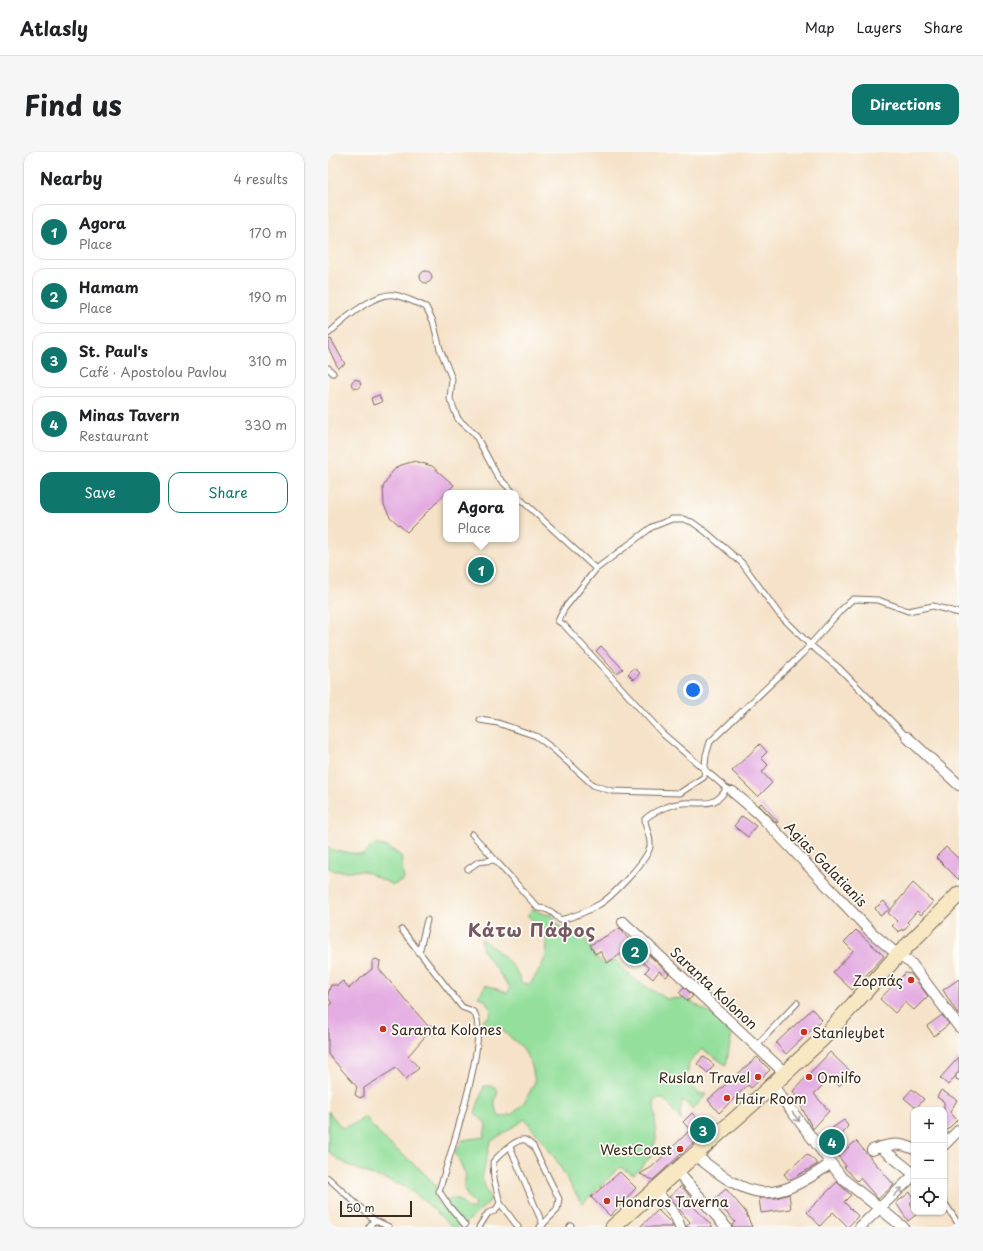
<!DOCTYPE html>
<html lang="en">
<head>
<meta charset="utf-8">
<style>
	body { margin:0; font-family:"Playpen Sans",sans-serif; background:#f6f6f6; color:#202124 }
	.controls { position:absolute; right:12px; bottom:12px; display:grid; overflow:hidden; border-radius:8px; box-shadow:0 1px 3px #0004 }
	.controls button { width:36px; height:36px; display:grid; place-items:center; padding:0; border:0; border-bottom:1px solid #e0e0e0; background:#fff; color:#202124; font:20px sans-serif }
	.scale { position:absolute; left:12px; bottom:10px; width:72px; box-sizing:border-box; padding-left:4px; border:2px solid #3b2a1e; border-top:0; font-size:11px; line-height:14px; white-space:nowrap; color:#3b2a1e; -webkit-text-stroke:3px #fdfcf7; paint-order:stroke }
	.you { position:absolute; left:365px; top:538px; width:14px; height:14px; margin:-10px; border:3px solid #fff; border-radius:50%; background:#1a73e8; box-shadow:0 0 0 6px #1a73e833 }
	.badge { display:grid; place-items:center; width:26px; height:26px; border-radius:50%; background:#0f766e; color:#fff; font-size:13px; font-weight:700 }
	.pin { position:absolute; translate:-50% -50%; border:2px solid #fff; box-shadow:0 1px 4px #0006 }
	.popup { position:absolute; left:115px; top:338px; width:76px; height:52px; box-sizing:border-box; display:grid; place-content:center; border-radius:8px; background:#fff; filter:drop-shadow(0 1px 3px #0005); font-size:13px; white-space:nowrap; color:#757577 }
	.popup b { font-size:15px; color:#202124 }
	.popup::after { content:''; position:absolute; left:50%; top:100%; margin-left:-8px; border:8px solid transparent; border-top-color:#fff }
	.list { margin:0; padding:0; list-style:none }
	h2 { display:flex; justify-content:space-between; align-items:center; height:52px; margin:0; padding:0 16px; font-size:17px }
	h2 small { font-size:13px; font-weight:400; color:#757577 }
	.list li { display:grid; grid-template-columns:26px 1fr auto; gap:12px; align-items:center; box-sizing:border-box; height:56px; margin:0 8px 8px; padding:0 8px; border:1px solid #e0e0e0; border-radius:12px }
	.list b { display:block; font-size:15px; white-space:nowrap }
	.list p { margin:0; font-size:13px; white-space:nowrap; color:#757577 }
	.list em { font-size:13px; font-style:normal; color:#757577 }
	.actions { display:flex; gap:8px; padding:12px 16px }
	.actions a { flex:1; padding:9px 0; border:1px solid #0f766e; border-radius:12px; text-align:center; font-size:14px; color:#0f766e }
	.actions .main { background:#0f766e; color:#fff }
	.icon { flex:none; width:22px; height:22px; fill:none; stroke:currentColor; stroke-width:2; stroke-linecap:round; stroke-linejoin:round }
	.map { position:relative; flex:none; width:631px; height:1075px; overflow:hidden; border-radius:12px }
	header { display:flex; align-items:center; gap:24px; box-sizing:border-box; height:56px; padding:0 20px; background:#fff; border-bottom:1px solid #e0e0e0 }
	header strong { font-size:19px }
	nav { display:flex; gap:22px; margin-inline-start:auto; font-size:14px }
	.intro { display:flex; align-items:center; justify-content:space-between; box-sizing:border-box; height:96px; padding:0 24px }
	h1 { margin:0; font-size:28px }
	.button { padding:10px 18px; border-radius:12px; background:#0f766e; color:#fff; font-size:14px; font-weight:700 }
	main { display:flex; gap:24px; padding:0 24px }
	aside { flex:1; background:#fff; border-radius:12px; box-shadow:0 1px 3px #0004 }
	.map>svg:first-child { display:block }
	.green { fill:#94df9c; stroke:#68845d }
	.building { fill:#e4ade2 }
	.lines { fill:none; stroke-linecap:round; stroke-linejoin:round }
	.lane-casing { stroke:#7c6a5a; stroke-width:7 }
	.street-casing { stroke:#7c6a5a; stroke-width:12 }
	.secondary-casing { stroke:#7c6a5a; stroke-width:17 }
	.lane { stroke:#fff; stroke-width:5 }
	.street { stroke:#fff; stroke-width:10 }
	.secondary { stroke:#f7e8c3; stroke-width:15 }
	.oneway { stroke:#a79f9a }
	.poi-dot { fill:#c8321e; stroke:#fdfcf7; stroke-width:1.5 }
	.labels { text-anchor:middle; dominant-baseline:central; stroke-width:3.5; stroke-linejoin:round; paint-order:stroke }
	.street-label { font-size:14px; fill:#3b2a1e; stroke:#fdfcf7 }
	.poi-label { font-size:14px; fill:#3b2a1e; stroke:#fdfcf7; text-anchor:start }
	.district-label { font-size:18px; font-weight:bold; letter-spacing:1px; fill:#765863; stroke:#fdfcf7 }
</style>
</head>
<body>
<header>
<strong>Atlasly</strong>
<nav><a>Map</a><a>Layers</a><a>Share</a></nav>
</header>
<div class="intro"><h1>Find us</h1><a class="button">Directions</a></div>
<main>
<aside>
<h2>Nearby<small>4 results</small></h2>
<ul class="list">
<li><span class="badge">1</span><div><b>Agora</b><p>Place</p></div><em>170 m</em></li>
<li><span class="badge">2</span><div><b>Hamam</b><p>Place</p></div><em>190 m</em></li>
<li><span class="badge">3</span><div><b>St. Paul's</b><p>Café · Apostolou Pavlou</p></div><em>310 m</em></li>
<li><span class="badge">4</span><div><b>Minas Tavern</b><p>Restaurant</p></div><em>330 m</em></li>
</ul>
<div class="actions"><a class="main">Save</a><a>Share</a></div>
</aside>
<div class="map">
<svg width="631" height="1075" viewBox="0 0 631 1075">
	<rect width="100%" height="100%" fill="#fdfcf7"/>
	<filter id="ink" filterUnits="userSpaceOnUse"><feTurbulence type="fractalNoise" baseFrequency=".025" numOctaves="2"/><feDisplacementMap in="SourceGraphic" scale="8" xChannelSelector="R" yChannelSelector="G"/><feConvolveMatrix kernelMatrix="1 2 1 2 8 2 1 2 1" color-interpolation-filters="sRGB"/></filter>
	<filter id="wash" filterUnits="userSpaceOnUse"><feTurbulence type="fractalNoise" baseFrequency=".012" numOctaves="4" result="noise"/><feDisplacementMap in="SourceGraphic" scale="16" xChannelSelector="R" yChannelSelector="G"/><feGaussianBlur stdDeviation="0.9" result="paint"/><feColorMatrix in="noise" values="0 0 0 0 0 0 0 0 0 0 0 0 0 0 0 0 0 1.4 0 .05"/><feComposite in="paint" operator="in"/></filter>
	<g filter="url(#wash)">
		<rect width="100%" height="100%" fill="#f5e2c8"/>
		<!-- green -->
		<path class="green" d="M46 692 60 695 73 704 76 728 65 733 36 719H7L0 715V694L5 698 35 703Z
			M205 757 216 762 224 763 238 784 254 780 266 803 276 812 288 808 296 819 312 831 339 847 357 846 388 865 404 882 398 913 374 897 361 910 360 920 356 926 371 942H379L365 957 354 948 352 962 354 969 336 947 326 948 328 987 322 1005 306 1023 292 1015 254 1052 227 1006 197 967 162 990 154 1027 163 1048 134 1075H124C112 1064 91 1042 77 1035 52 1023 20 1019 0 999V959L14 976 29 971 37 964C55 993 87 1008 108 1034L107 1048 115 1055 122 1046 130 1047 138 1055 145 1058 147 1052C137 1043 134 1037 138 1023L127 1000 135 988 156 985 158 972 147 961 156 934H166L170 940C165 951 166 956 172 965L185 962 197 949 207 930 204 914 195 896 174 878H160L155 868 162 864 163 858 157 848 150 845 158 833 180 841 182 836 155 799 153 787C167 796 191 815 193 831L202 832C223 802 227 789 199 763Z"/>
		<g id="blocks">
			<!-- building -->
			<path class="building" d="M92 125a6 6 0 1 1 12 0a6 6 0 1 1-12 0Z
				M3 187 17 212 10 216 0 195V188Z
				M23.5 232a4.5 4.5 0 1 1 9 0a4.5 4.5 0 1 1-9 0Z
				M51 243 54 250 45 253 43 246Z
				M87 309 104 314 126 333 79 380 62 365 56 353 55 335 64 320 70 314Z
				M273 494 295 517 289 522 268 499Z
				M306 516 312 521 306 528 300 522Z
				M432 592 439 600 433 606 440 613 434 620 444 631 430 645 404 619Z
				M433 651 450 670 449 671 431 653Z
				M414 664 428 674 420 685 406 674Z
				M618 695 631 707V728L608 705Z
				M585 731 605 750 593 763 589 759 579 770 581 772 575 779 574 777 571 780 564 774 569 769 560 761Z
				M556 749 562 757 552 764 547 756Z
				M292 776 304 792 306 789 341 822 338 825 331 819 325 827 317 820 321 816 310 806 307 809 296 800 279 811 272 799 267 802 262 793Z
				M528 778 556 804 524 838 505 820 525 799 516 790Z
				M48 807 52 809 51 817 100 874H108L110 879 107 883 100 881 80 904 91 916 78 927 68 916 36 936V944L32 946 27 943 29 935 0 902V854L4 851 0 846V842L3 833H10L15 829 21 836 44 817V809Z
				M577 821 583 822 600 844 586 858 577 850 567 861 552 847Z
				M631 827V864L615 838Z
				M356 835 365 844 359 849 351 840Z
				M484 857 494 868 458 902 448 891Z
				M614 863 621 872 606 884 599 874Z
				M502 900 524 921 511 934 502 926 486 942 501 959 485 977 465 939Z
				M375 904 386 913 380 921 369 912Z
				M429 905 442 918 423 936 420 933 391 961 380 948Z
				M631 905V920L620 933 612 926Z
				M584 937 596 947 588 956 576 946Z
				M613 938 629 948 622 960 629 968 616 981V950L609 945Z
				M364 961 379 978 325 1028 312 1022 324 1015 362 978 355 970Z
				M516 968 520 974 504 997 494 983Z
				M528 989 566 1033 550 1047 532 1026 529 1029 516 1015 518 1014 510 1004Z
				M479 1002 490 1012 461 1028 456 1022Z
				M292 1020 308 1036 282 1064 263 1045Z
				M509 1030 523 1043 516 1050 530 1064 520 1075 505 1060 492 1074 479 1060Z
				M353 1034 368 1051 365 1054 385 1075H358L362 1070 341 1045Z
				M398 1037 417 1059 424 1075H404V1073L407 1070 386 1047Z
				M582 1040 586 1048 582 1051 589 1062 580 1069 568 1051Z
				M461 1042 463 1057 433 1061 431 1046H448Z
				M330 1058 343 1071 345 1075H312Z"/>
		</g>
	</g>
	<g filter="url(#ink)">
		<use href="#blocks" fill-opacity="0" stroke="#7c6a5a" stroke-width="1"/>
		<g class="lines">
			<defs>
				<path id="lane" d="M0 182C14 169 46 140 66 143 77 145 88 151 98 155L105 169 112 197 124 227 122 247 130 267 147 282 170 325 186 341
					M0 216 5 221
					M188 343 268 417
					M152 568 170 571 208 584 224 596 265 633 284 639 352 641 376 625 378 603 382 590 474 502 513 458 525 447 550 448 580 459 605 454 631 461
					M405 640 397 635 335 582 236 473 230 469 236 457 268 417 324 375 344 367H355L364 370 378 380 414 411 451 462 481 492 511 516 579 585
					M144 682 210 756C221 756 225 761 232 768 245 765 258 760 270 753 282 747 321 707 322 694 323 684 317 676 317 667 326 659 343 652 355 651 373 649 385 657 397 639V635
					M140 717 150 710 166 708
					M74 778 134 855C138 857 145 858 147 862 161 887 120 1009 111 1039L121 1054 137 1073
					M91 801 99 768
					M428 894 469 851
					M631 925V924
					M182 995 215 1073
					M0 1026 46 1068 61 1075
					M616 1050 631 1073
					M41 1075 46 1068
					M151 1075 160 1061 167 1059 172 1051
					M190 1075 172 1051 166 1027 165 1010C170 1004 188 986 197 988 200 989 202 992 205 994L231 1047 229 1058 212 1075
					M242 1075 243 1074"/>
				<path id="street" d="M579 585 631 633
					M405 640 431 662 543 780 570 803 583 811 631 875
					M295 770 458 922
					M445 934 514 1026 575 1075
					M616 993 631 978
					M552 995 586 1022
					M544 998C560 992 570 990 586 997
					M367 1003C423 1048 442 1054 502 1012
					M349 1019 398 1075
					M328 1038 348 1065 352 1075
					M532 1075 586 1023"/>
				<path id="secondary" d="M285 1075 423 953 495 886 570 803 631 742"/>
			</defs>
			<!-- lane casing -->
			<use href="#lane" class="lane-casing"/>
			<!-- street casing -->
			<use href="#street" class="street-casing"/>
			<!-- secondary casing -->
			<use href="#secondary" class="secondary-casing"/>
			<!-- lane -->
			<use href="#lane" class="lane"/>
			<!-- street -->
			<use href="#street" class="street"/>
			<!-- secondary -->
			<use href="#secondary" class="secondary"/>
		</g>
		<!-- one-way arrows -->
		<defs><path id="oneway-shaft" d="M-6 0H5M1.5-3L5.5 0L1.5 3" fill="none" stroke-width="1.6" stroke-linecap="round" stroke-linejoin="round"/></defs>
		<g class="oneway">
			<use href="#oneway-shaft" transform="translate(468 965) rotate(53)"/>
			<use href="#oneway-shaft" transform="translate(570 1040) rotate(-45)"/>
		</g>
	</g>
	<!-- markers -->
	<g class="poi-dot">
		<circle cx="583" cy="828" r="4"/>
		<circle cx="55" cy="877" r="4"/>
		<circle cx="476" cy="880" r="4"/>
		<circle cx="430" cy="925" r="4"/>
		<circle cx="481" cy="925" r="4"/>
		<circle cx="399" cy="946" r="4"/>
		<circle cx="352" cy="997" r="4"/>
		<circle cx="279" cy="1049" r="4"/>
	</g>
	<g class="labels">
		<!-- street labels -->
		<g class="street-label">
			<text transform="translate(498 712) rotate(46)">Agias Galatianis</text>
			<text transform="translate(386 836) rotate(43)">Saranta Kolonon</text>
		</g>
		<!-- poi labels -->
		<g class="poi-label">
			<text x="575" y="828" text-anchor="end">Ζορπάς</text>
			<text x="63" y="877">Saranta Kolones</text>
			<text x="484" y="880">Stanleybet</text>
			<text x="422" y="925" text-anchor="end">Ruslan Travel</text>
			<text x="489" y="925">Omilfo</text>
			<text x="407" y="946">Hair Room</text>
			<text x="344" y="997" text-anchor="end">WestCoast</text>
			<text x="287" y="1049">Hondros Taverna</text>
		</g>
		<!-- district labels -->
		<g class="district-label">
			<text x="204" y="777">Κάτω Πάφος</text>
		</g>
	</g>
</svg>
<div class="controls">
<button>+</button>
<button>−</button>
<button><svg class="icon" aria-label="locate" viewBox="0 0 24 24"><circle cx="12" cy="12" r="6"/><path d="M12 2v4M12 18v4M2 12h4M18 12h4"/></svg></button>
</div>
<div class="scale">50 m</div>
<div class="you"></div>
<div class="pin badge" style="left:153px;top:418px">1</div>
<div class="popup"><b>Agora</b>Place</div>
<div class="pin badge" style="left:307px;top:799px">2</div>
<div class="pin badge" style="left:375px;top:978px">3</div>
<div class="pin badge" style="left:504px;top:990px">4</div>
</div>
</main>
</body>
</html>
